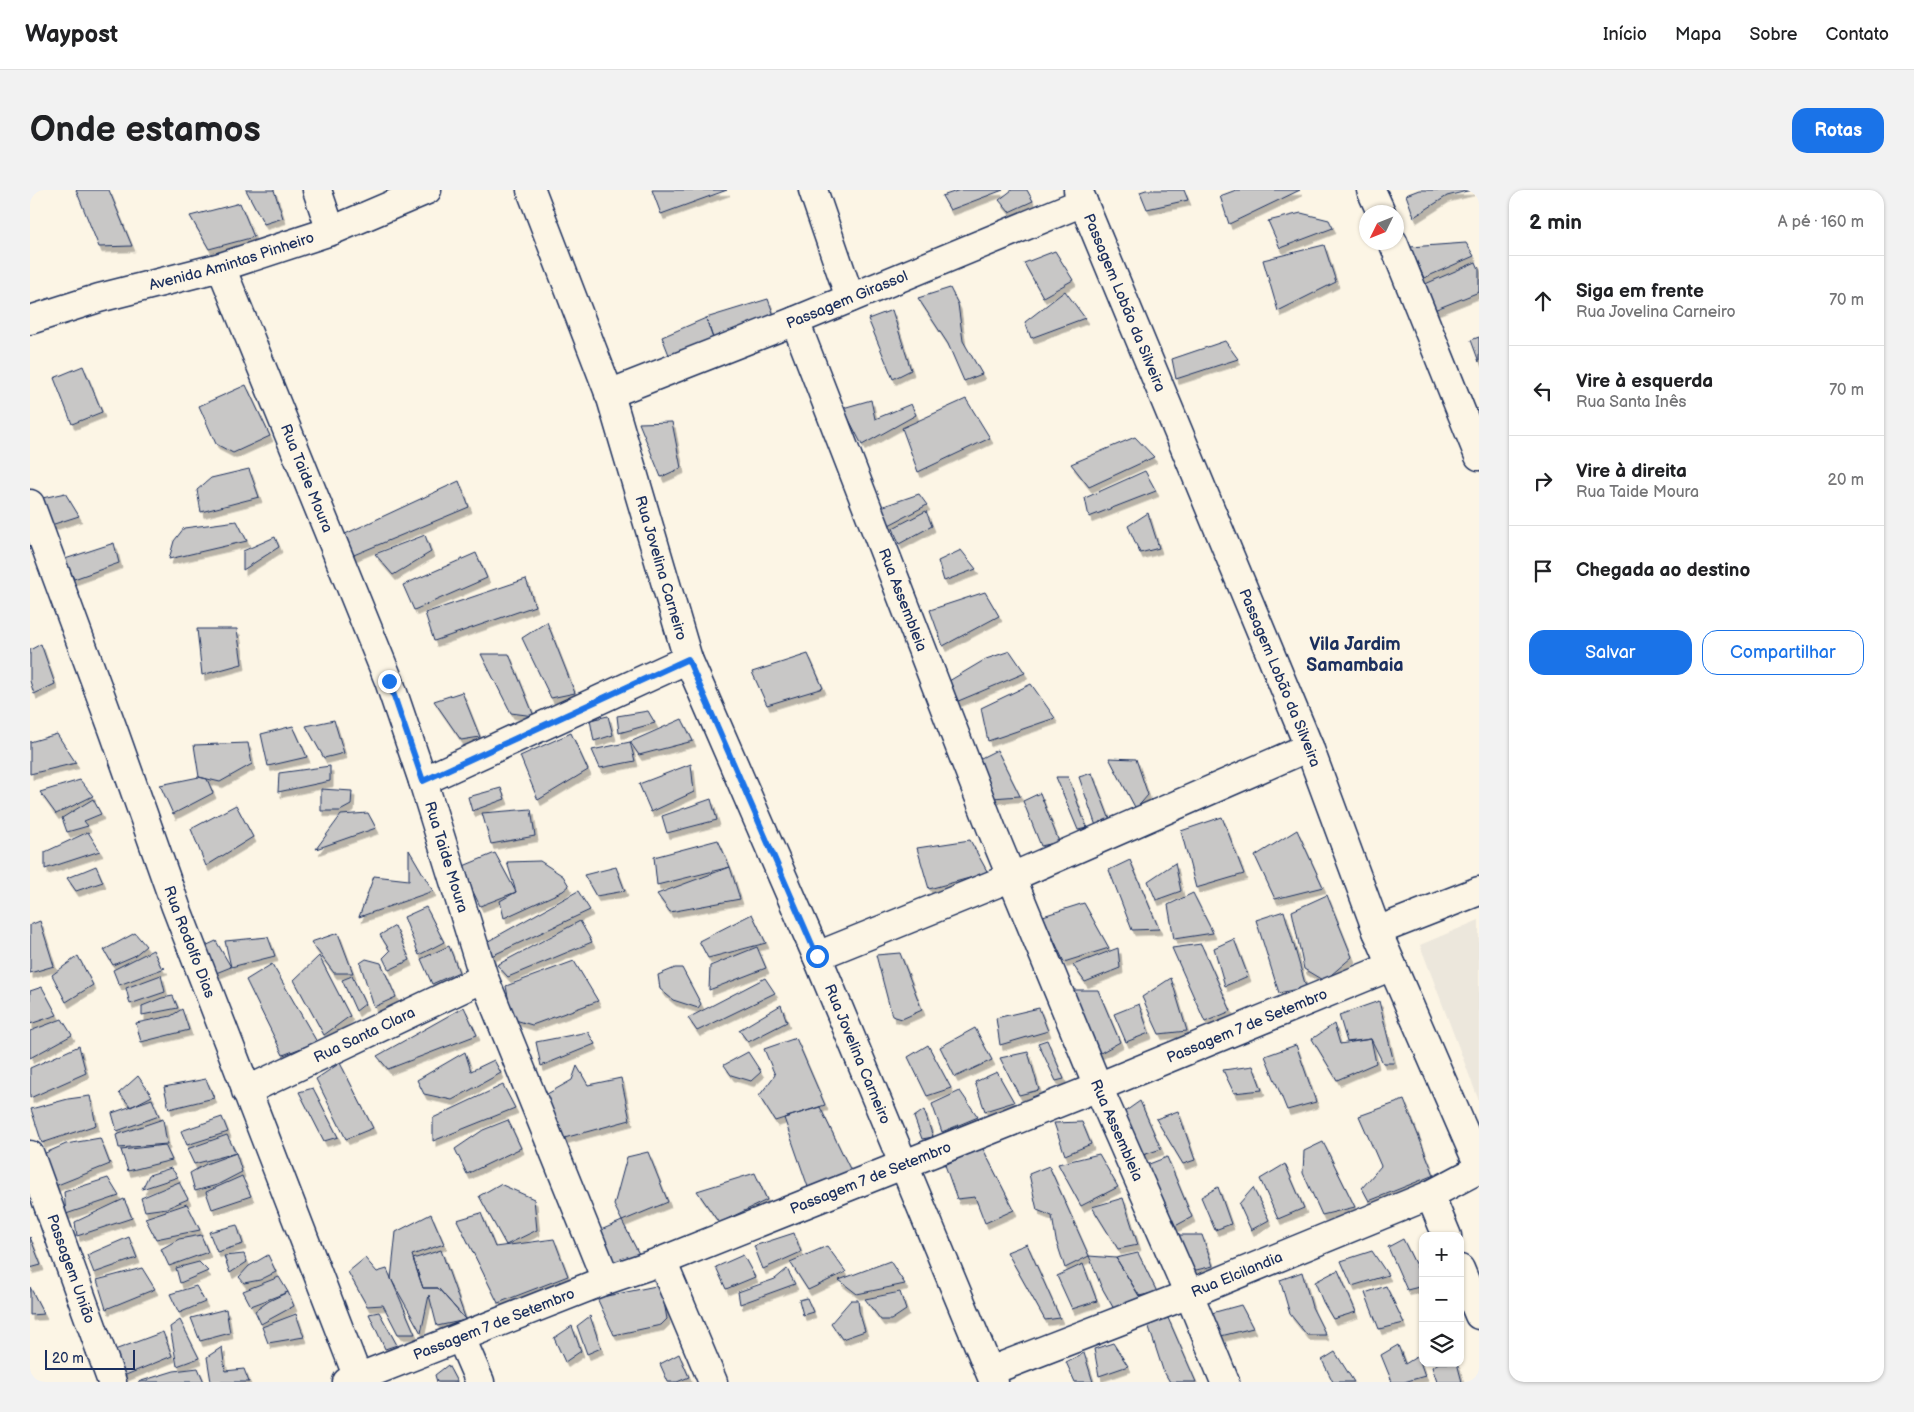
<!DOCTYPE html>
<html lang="pt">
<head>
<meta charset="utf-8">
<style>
	body { margin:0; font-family:"Balsamiq Sans",sans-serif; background:#f2f2f2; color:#202124 }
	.controls { position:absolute; right:15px; bottom:15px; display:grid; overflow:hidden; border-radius:10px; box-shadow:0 1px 4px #0004 }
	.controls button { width:45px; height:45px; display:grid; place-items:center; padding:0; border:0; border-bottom:1px solid #e0e0e0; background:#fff; color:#202124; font:25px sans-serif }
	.compass { position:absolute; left:1329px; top:15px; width:45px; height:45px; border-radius:50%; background:#fff; box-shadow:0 1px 4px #0004; rotate:227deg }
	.scale { position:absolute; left:15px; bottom:12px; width:90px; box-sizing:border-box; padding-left:5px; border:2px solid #1b2f5e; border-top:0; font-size:14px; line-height:18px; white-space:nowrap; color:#1b2f5e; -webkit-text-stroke:4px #fcf5e5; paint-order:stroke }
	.stop { position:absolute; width:15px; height:15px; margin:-11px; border:4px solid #1a73e8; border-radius:50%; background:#fff }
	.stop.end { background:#1a73e8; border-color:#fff; box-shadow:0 1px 5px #0008 }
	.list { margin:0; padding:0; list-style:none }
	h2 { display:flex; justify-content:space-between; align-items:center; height:65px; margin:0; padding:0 20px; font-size:21px }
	h2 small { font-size:16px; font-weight:400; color:#757577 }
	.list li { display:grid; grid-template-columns:32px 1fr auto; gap:15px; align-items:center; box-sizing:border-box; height:90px; padding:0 20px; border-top:1px solid #e0e0e0 }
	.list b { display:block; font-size:19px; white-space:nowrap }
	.list p { margin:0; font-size:16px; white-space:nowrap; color:#757577 }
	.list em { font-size:16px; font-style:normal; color:#757577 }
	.actions { display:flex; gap:10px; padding:15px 20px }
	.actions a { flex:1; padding:11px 0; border:1px solid #1a73e8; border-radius:15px; text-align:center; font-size:18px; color:#1a73e8 }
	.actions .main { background:#1a73e8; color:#fff }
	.icon { flex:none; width:28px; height:28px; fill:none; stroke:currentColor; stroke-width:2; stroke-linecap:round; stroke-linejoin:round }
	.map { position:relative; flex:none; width:1449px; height:1192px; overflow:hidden; border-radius:15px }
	header { display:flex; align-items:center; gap:30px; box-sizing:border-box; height:70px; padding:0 25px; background:#fff; border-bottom:1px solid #e0e0e0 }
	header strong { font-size:24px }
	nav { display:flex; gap:28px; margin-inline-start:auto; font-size:18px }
	.intro { display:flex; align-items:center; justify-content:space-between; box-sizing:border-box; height:120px; padding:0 30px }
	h1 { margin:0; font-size:35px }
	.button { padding:12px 22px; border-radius:15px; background:#1a73e8; color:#fff; font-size:18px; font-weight:700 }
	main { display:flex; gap:30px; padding:0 30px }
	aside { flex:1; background:#fff; border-radius:15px; box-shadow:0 1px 4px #0004 }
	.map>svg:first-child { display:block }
	.built { fill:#ece7dc }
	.building { fill:#c8c7c6; stroke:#1b2f5e; filter:url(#shadow) }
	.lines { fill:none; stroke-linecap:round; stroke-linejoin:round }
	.street-casing { stroke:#1b2f5e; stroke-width:31 }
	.secondary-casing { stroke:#1b2f5e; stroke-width:31 }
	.street { stroke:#fcf5e5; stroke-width:28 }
	.secondary { stroke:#fcf5e5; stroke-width:28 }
	.route { stroke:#1a73e8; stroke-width:6 }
	.labels { text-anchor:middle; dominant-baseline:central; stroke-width:4; stroke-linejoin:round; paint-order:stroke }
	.street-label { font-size:15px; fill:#1b2f5e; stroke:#fcf5e5 }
	.quarter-label { font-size:18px; font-weight:bold; fill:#1b2f5e; stroke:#fcf5e5 }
</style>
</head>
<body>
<header>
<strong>Waypost</strong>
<nav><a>Início</a><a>Mapa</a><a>Sobre</a><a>Contato</a></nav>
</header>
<div class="intro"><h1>Onde estamos</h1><a class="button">Rotas</a></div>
<main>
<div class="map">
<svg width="1449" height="1192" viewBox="0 0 1449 1192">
	<defs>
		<filter id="shadow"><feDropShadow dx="3" dy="5.5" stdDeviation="0" flood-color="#0004"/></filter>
	</defs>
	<rect width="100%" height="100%" fill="#fcf5e5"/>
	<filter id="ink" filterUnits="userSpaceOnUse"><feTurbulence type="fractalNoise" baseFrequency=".02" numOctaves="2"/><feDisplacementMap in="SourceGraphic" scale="10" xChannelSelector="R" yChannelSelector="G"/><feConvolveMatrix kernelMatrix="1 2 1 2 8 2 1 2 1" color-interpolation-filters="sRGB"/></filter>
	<g filter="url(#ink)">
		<!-- built -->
		<path class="built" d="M1449 730V911L1390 755Z"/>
		<!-- building -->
		<path class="building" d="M46 0H79L102 56 69 57Z
			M216 0H244L253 28 234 34Z
			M622 0H697L631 24Z
			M930 0H973L920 20 912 6Z
			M982 0H997L1003 11 979 22 969 10Z
			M1116 0H1154L1158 10 1117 19 1110 2Z
			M1206 0H1270L1199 34 1190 6Z
			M1389 0H1441L1417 6 1384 27 1376 5Z
			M210 13 224 47 179 59 160 26Z
			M1271 23 1299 30 1303 38 1250 58 1238 31Z
			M1436 53 1444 66 1394 88 1380 57Z
			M1294 55 1306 92 1248 121 1233 70Z
			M1025 61 1043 90 1013 107 994 73Z
			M1446 72 1449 79V102L1404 120 1393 95Z
			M920 98 928 114 933 151 952 184 934 191 918 154 888 108Z
			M1035 101 1055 128 1001 148 995 132Z
			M738 109 746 131 685 154 676 128Z
			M862 120 881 180 863 189 838 129Z
			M676 128 685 154 641 170 632 147Z
			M1449 147V172L1441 150Z
			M1195 151 1208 169 1146 189 1142 169Z
			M53 176 72 222 42 234 24 188Z
			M216 195 240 246 203 263 186 254 169 216Z
			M936 209 960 248 888 282 872 238Z
			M841 210 845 229 881 214 886 225 832 255 813 218Z
			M642 232 651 278 631 287 609 233Z
			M1105 247 1124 267 1059 297 1041 274Z
			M219 279 229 307 171 322 167 300 181 288Z
			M1115 281 1126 301 1059 327 1055 308Z
			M429 291 439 317 319 367 313 345Z
			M35 303 49 326 18 336 8 309Z
			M889 304 897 315 857 336 848 318Z
			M896 321 902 336 869 354 863 338Z
			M1118 323 1129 358 1110 363 1098 336Z
			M207 331 217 351 139 369 144 351 154 338Z
			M395 345 401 362 363 385 345 364Z
			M245 347 249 357 213 380V361Z
			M84 353 89 373 44 389 35 369Z
			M931 360 946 379 914 391 908 371Z
			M446 363 457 388 384 420 373 395Z
			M496 389 505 416 404 451 395 423Z
			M955 402 969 426 913 456 900 420Z
			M517 432 545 503 521 508 492 448Z
			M167 439H207L212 474 172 485Z
			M11 454 25 494 4 504 0 491V460Z
			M980 461 995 483 926 512 919 491 956 469Z
			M451 464H479L504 526 481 523Z
			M778 464 793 498 737 515 722 482Z
			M1001 494 1025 528 958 551 951 518Z
			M432 502 450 547 431 550 404 511Z
			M618 521 625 533 589 543 587 526Z
			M578 526 583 545 564 551 560 530Z
			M652 529 663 551 609 565 600 552Z
			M304 530 314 563 294 568 276 536Z
			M263 536 277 567 238 576 231 544Z
			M541 543 558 580 508 610 490 566Z
			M27 544 46 573 0 584V552Z
			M600 552 605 571 570 578 562 560Z
			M218 553 222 574 190 592 169 587 164 555Z
			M967 560 990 606 962 608 949 569Z
			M1079 568 1106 569 1118 605 1106 619Z
			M661 574 664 602 621 622 609 594Z
			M300 576V591L248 602 249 583Z
			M1062 583 1080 630 1066 636 1049 587Z
			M169 587 177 589 183 603 143 624 130 595Z
			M1026 587H1038L1057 638 1048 640Z
			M50 590 63 606 26 624 10 602Z
			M471 598 475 609 442 621 438 607Z
			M291 599 322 601 321 615 310 621H291Z
			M1010 603 1029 652 1011 656 993 611Z
			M63 609 71 624 54 631 58 636 37 642 32 628Z
			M681 609 687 630 637 643 632 626Z
			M206 615 223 647 176 676 161 639Z
			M501 619 505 646 461 654 452 623Z
			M338 623 346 638 286 659 311 625Z
			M1192 627 1214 684 1166 698 1151 641Z
			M1267 640 1293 697 1245 709 1225 666Z
			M58 642 70 661 15 679V662Z
			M688 650 700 677 627 695 624 667Z
			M940 650 958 683 899 699 887 658Z
			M379 660 403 701 329 727 344 686 379 690Z
			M465 663 486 702 450 716 431 677Z
			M1100 670 1129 739 1102 740 1079 680Z
			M510 671 533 686 539 696 533 701 474 728 470 711 486 702 477 672Z
			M1145 673 1151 701 1126 710 1118 691Z
			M66 676 73 692 46 701 37 688Z
			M586 677 595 701 566 706 554 685Z
			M700 677 710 709 640 722 627 704Z
			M548 701 560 720 457 768 453 754Z
			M1163 703 1183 743 1144 749 1138 715Z
			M1297 705 1322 767 1294 791 1274 779 1262 721Z
			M1054 713 1079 758 1034 772 1013 726Z
			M396 717 414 752 389 765 374 727Z
			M1254 721 1276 797 1249 803 1226 730Z
			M722 724 736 753 678 768 669 751Z
			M10 731 24 776 0 783V735Z
			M550 731 562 752 478 787 467 775Z
			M365 736 380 770 359 780 353 768 360 761 350 745Z
			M105 743 116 756 104 766 83 775 74 760Z
			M308 743 323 783H304L281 752Z
			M238 747 245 766 201 777 195 751Z
			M1204 749 1218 786 1195 796 1184 758Z
			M186 751 201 777 181 785 173 757Z
			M1171 754 1201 821 1175 832 1142 758Z
			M419 756 429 782 402 794 391 769Z
			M727 757 736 778 679 800 680 776Z
			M1088 758 1090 778 1055 792 1043 775Z
			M123 760 131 777 135 778 89 795 83 780Z
			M870 763 892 820 872 829 862 826 846 765Z
			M48 766 63 795 36 812 22 785Z
			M289 766 320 826 294 845 264 790Z
			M336 769 351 773 366 807 344 817 330 773Z
			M544 771 568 811 502 835 482 829 476 796Z
			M242 774 287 852 253 865 216 790Z
			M645 778H652L671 814 668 818 643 810 630 799 628 785Z
			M131 785 135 802 100 814 96 798Z
			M322 786 335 814 326 821 312 790Z
			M735 788 745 803 667 841 658 828Z
			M1141 788 1157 841 1129 844 1112 807Z
			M12 797 27 825 0 834V801Z
			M1042 800H1068L1090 852 1065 866Z
			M143 806 148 818 112 825V816L132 808Z
			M1349 811 1364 873H1353L1341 849 1317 852 1309 825Z
			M1109 814 1119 843 1096 852 1084 824Z
			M751 815 757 832 718 852 709 840Z
			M434 817 447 845 358 879 347 866Z
			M1009 818 1018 841 970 855 966 828Z
			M152 819 159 840 111 852 106 833 141 826Z
			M32 829 42 845 0 868V841Z
			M1304 834 1310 854 1341 849 1346 873 1307 890 1282 849Z
			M945 838 962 870 925 887 910 857Z
			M558 842 565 854 511 876 506 852Z
			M766 848 795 915 745 931 729 906 745 885 734 859Z
			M1017 850 1034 889 1026 891 1008 853Z
			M898 855 921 898 897 906 878 867Z
			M1266 855 1286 912 1257 920 1235 866Z
			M49 856 56 883 0 908V878Z
			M435 862 441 881 464 870 471 883 422 910 394 904 387 890Z
			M718 862 731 882 721 891 701 885 694 875Z
			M998 862 1009 900 989 905 970 868Z
			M310 873 343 938 316 949 286 889Z
			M547 876 558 895 591 888 600 930 527 950 510 908 542 890Z
			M1223 876 1232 900 1204 903 1193 880Z
			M967 882 984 912 955 921 945 892Z
			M108 886 122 906 101 917 89 903Z
			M176 889 184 908 139 919 134 897Z
			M473 895 485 918 403 951V928Z
			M283 898 308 947 294 951 269 902Z
			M930 901 948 927 912 942 902 914Z
			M60 906 66 935 12 953 1 919 38 909Z
			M122 909 129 926 87 941 82 923Z
			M1374 910 1404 985 1339 1011 1332 998 1351 976 1329 926Z
			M1110 911 1131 959 1110 966 1093 923Z
			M790 917 821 981 778 997 754 928Z
			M894 920 903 947 892 949 884 927Z
			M1148 921 1165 970 1153 974 1126 929Z
			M192 927 198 942 157 955 151 941Z
			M133 929 137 954 89 958 86 945Z
			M478 930 491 958 437 984 425 959 453 940Z
			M1052 932 1061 954 1035 965 1024 933Z
			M197 945 206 963 164 974 157 959Z
			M70 948 80 974 25 996 13 964 36 954Z
			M1293 952 1325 1017 1292 1025 1273 983 1274 961Z
			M135 955 142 970 98 981 91 960Z
			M952 957 984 1020 955 1033 945 1007 927 1009 915 975Z
			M618 962 638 1012 592 1031 584 1015 597 967Z
			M206 963 212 982 187 995 165 1001 160 983 176 974Z
			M1069 964 1088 997 1051 1016 1028 974Z
			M1137 967 1162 1027 1138 1040 1109 978Z
			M1255 974 1274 1018 1248 1029 1230 989Z
			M1019 976 1059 1066 1035 1078 1026 1050 1022 1026 1007 1020 999 984Z
			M141 978 148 987 112 999 119 985Z
			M725 983 737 1010 689 1033 667 1001Z
			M212 986 221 1006 182 1019 176 1002Z
			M78 988 89 1006 36 1024 34 1002Z
			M149 992 158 1009 137 1018 115 1021 111 1008Z
			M470 994 504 1009 507 1040 476 1055 449 1006Z
			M1188 997 1201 1034 1185 1040 1171 1007Z
			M1223 998 1239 1030 1221 1040 1209 1014Z
			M1093 1008 1108 1055 1088 1059 1062 1017Z
			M94 1009 102 1028 47 1046 45 1032Z
			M157 1014 170 1040 126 1049 115 1028Z
			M451 1023 465 1057 524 1049 538 1086 468 1113 427 1030Z
			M401 1024 414 1054 382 1065 393 1098H408L436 1130 407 1136 399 1105 391 1143 361 1089 366 1042Z
			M592 1031 611 1068 582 1075 566 1042Z
			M207 1035 213 1054 187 1062 179 1042Z
			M764 1043 771 1062 733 1079 724 1056Z
			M171 1045 178 1062 139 1076 131 1059 149 1049Z
			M1147 1045H1172L1183 1076 1162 1081Z
			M0 1047 11 1075 0 1078Z
			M99 1047 107 1068 64 1083 57 1065Z
			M1373 1049 1393 1090V1096L1377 1100 1358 1057Z
			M997 1054 1030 1128 1015 1130 977 1062Z
			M797 1056 816 1082 778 1100 760 1072Z
			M411 1060 436 1130 408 1098H393L383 1069Z
			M1342 1061 1358 1085 1322 1096 1311 1071Z
			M1108 1063 1127 1102 1109 1106 1086 1068Z
			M214 1064 217 1072 200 1083 194 1066Z
			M238 1065 246 1082 230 1090 214 1093 209 1087 219 1076Z
			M713 1065 725 1087 696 1099 686 1077Z
			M1059 1066 1086 1068 1114 1113 1084 1119 1071 1096Z
			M335 1068 347 1082 357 1079 385 1144H368L353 1115 337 1116 318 1082Z
			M860 1071 875 1094 827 1104 809 1090Z
			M169 1072 178 1081 150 1093 146 1078Z
			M1053 1074 1067 1111 1042 1119 1027 1086Z
			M112 1078 125 1099 76 1119 67 1090Z
			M757 1079 765 1094 710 1114 708 1102 745 1089Z
			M1308 1080 1326 1122 1303 1129 1293 1112 1285 1092Z
			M1272 1082 1282 1117 1296 1145H1277L1260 1124 1250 1090Z
			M249 1087 258 1102 221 1116 213 1101Z
			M631 1095 637 1129 631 1135 584 1145 567 1108Z
			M166 1096 175 1112 149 1123 140 1104Z
			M1356 1096 1374 1133 1349 1139 1335 1103Z
			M0 1097 14 1124 0 1125Z
			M258 1102 264 1116 231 1134 225 1121 239 1111Z
			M870 1102 876 1120 861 1130H851L835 1109Z
			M777 1108 783 1122 773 1125 769 1110Z
			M821 1110H828L829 1121 835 1141 812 1149 801 1133Z
			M1211 1115 1223 1138 1191 1146 1178 1124Z
			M196 1119 200 1143 170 1151 161 1128Z
			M349 1122 367 1155 355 1159 339 1124Z
			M266 1124 274 1147 238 1153 232 1137Z
			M560 1126 571 1158 557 1164 547 1136Z
			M1116 1128H1138L1166 1192H1140L1133 1180Z
			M150 1130 169 1168 147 1176 140 1137Z
			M542 1136 551 1161 535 1172 524 1148Z
			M133 1142 142 1166 91 1187 82 1161Z
			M1083 1153 1098 1176 1069 1186 1064 1159Z
			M1368 1155 1375 1174 1388 1166 1395 1186 1374 1192H1362L1351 1165Z
			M192 1157 195 1181 214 1179 219 1192H181L177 1167Z
			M1305 1162 1324 1192H1303L1292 1170Z
			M1054 1163 1063 1192H1045L1036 1172Z
			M649 1164 659 1187 647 1192H638L630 1174Z
			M1409 1173H1427L1432 1192H1407L1402 1177Z
			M418 1175 427 1192H407L405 1185Z
			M168 1178 174 1192H108L144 1181Z"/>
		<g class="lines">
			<defs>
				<g id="street">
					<path d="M287 0 301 41"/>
					<path d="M783 0 820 108"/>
					<path id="s1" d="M1048 0 1279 557 1347 741 1449 976"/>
					<path d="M1341 0 1351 22"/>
					<path d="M1363 52 1449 266"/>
					<path id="s2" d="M191 77 359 491 393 591 454 788 576 1090"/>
					<path id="s3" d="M765 131 962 640 1068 897 1159 1104 1195 1192"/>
					<path id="s4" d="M579 204 765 131 1053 12"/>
					<path id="s5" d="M0 314 84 542 146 717 328 1188"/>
					<path d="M393 591 658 469"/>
					<path d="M1347 741 1449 701"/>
					<path d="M787 766 982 687 1279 557"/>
					<path id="s6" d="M216 901 454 788"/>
					<path id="s7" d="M0 965 82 1192"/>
					<path d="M1400 1005 1417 1046"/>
					<path d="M632 1071 683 1192"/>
					<path d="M1430 1079 1449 1125"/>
					<path d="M431 1148 450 1192"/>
					<path id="s8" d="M960 1181 1159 1104 1400 1005 1449 979"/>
					<path id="s9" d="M317 1192 576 1090 632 1071 1068 897 1362 776"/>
				</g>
				<g id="secondary">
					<path id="s10" d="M501 0 581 208 658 469 787 766 964 1192"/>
					<path id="s11" d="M0 130 69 108 191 77 301 41 397 0"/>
				</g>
			</defs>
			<!-- street casing -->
			<use href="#street" class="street-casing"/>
			<!-- secondary casing -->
			<use href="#secondary" class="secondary-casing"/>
			<!-- street -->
			<use href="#street" class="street"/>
			<!-- secondary -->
			<use href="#secondary" class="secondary"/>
		</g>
	</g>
	<g class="lines" filter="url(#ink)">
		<!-- route -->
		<path class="route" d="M359 491 393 591 658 469 787 766"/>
	</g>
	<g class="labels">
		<!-- street labels -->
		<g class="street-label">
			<text stroke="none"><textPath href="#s11" startOffset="210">Avenida Amintas Pinheiro</textPath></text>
			<text stroke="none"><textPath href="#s4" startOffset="256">Passagem Girassol</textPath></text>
			<text stroke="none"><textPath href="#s1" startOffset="122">Passagem Lobão da Silveira</textPath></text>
			<text stroke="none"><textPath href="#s2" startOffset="228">Rua Taide Moura</textPath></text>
			<text stroke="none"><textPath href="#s10" startOffset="400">Rua Jovelina Carneiro</textPath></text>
			<text stroke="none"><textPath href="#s3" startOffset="299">Rua Assembleia</textPath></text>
			<text stroke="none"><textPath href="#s1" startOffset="528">Passagem Lobão da Silveira</textPath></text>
			<text stroke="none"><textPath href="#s2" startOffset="632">Rua Taide Moura</textPath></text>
			<text stroke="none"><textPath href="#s5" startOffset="466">Rua Rodolfo Dias</textPath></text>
			<text stroke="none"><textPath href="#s9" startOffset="968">Passagem 7 de Setembro</textPath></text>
			<text stroke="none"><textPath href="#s6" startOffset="131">Rua Santa Clara</textPath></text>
			<text stroke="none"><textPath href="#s10" startOffset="925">Rua Jovelina Carneiro</textPath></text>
			<text stroke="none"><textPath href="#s3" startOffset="871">Rua Assembleia</textPath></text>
			<text stroke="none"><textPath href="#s9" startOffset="562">Passagem 7 de Setembro</textPath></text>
			<text stroke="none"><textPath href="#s7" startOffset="121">Passagem União</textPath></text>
			<text stroke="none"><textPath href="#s8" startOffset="265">Rua Elcilandia</textPath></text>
			<text stroke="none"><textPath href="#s9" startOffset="158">Passagem 7 de Setembro</textPath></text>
		</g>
		<!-- quarter labels -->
		<g class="quarter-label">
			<text x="1325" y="454">Vila Jardim<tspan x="1325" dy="21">Samambaia</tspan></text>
		</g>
	</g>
</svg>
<div class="controls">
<button>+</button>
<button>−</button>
<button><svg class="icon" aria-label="layers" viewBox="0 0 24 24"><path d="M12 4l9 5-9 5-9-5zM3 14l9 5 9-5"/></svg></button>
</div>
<svg class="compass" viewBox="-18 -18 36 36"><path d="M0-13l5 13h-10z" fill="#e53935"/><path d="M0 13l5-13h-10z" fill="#757577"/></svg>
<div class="scale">20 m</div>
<div class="stop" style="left:787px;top:766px"></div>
<div class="stop end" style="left:359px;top:491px"></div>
</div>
<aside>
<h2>2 min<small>A pé · 160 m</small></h2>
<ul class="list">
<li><svg class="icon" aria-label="ahead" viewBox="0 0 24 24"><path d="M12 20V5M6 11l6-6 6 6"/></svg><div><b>Siga em frente</b><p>Rua Jovelina Carneiro</p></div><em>70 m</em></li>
<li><svg class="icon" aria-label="left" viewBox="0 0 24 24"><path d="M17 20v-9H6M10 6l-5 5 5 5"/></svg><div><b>Vire à esquerda</b><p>Rua Santa Inês</p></div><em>70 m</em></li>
<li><svg class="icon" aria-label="right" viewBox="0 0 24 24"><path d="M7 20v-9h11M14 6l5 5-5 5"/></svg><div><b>Vire à direita</b><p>Rua Taide Moura</p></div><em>20 m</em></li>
<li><svg class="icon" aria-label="arrive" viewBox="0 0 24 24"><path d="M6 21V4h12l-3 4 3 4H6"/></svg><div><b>Chegada ao destino</b></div></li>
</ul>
<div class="actions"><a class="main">Salvar</a><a>Compartilhar</a></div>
</aside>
</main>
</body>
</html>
